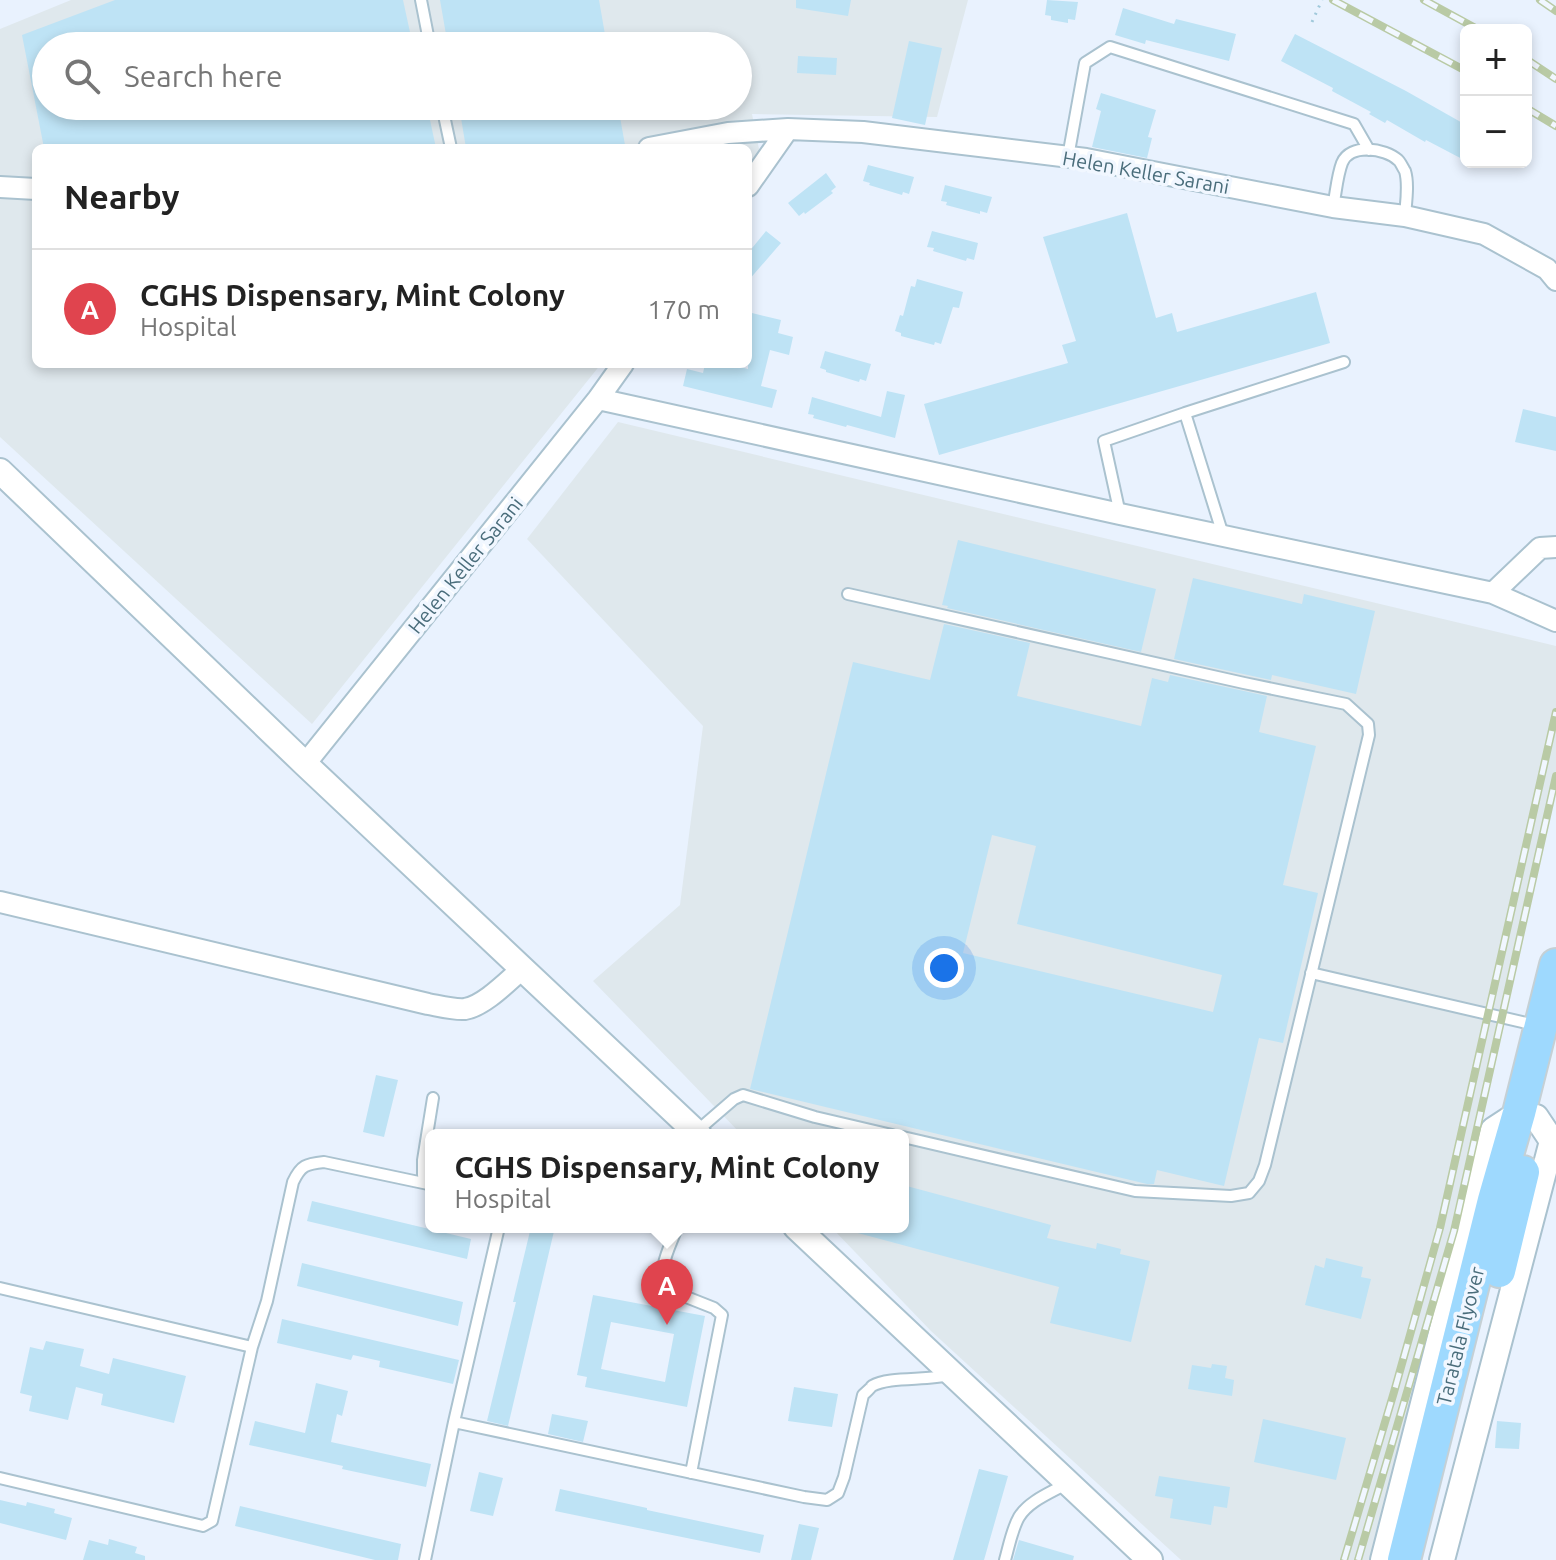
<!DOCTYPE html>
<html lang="en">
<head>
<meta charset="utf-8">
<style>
	body { margin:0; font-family:Ubuntu,sans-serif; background:#f6f6f6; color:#222 }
	.controls { position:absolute; right:24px; top:24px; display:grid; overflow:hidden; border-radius:12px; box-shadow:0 4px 12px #0003 }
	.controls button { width:72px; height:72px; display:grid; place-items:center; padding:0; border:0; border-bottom:2px solid #e0e0e0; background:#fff; color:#222; font:40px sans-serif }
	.you { position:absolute; left:944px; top:968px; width:28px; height:28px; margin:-20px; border:6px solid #fff; border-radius:50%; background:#1a73e8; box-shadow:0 0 0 12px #1a73e833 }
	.badge { display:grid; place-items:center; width:52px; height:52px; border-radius:50%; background:#d93025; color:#fff; font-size:26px; font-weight:700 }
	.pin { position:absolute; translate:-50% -66px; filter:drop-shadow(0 2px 4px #0008) }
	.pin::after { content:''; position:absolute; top:42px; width:28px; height:24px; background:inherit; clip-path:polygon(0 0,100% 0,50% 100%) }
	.popup { position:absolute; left:425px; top:1129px; width:484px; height:104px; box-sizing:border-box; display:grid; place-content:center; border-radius:12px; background:#fff; filter:drop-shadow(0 2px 6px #0005); font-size:26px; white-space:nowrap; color:#767676 }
	.popup b { font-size:30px; color:#222 }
	.popup::after { content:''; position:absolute; left:50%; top:100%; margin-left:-16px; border:16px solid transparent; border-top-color:#fff }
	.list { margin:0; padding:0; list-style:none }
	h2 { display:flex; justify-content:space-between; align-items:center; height:104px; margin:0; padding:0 32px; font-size:34px }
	h2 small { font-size:26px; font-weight:400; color:#767676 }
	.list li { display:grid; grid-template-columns:52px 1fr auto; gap:24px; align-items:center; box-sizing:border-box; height:120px; padding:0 32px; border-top:2px solid #e0e0e0 }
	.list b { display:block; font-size:30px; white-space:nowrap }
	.list p { margin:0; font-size:26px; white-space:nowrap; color:#767676 }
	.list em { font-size:26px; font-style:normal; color:#767676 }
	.icon { flex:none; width:44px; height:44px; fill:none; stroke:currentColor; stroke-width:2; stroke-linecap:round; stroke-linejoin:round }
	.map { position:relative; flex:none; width:1556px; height:1560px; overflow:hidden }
	.search { position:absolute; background:#fff; box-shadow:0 4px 12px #0003; left:32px; top:32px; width:720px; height:88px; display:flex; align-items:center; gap:20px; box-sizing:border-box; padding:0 28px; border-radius:44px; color:#767676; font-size:30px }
	.panel { position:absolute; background:#fff; box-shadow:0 4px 12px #0003; left:32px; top:144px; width:720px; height:224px; border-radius:12px }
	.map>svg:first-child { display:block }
	.industrial { fill:#dfe8ed; fill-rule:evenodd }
	.building { fill:#bee3f5; fill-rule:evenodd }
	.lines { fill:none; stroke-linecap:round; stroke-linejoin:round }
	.service-casing { stroke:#aac2cf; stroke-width:14 }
	.minor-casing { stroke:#aac2cf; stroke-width:24 }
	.tertiary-casing { stroke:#aac2cf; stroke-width:28 }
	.trunk-casing { stroke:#c5d0d5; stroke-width:36 }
	.path { stroke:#a0c9db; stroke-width:3; stroke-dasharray:2 6; stroke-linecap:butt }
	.service { stroke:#fff; stroke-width:10 }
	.minor { stroke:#fff; stroke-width:20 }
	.tertiary { stroke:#fff; stroke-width:24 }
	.trunk { stroke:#9ed9fe; stroke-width:32 }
	.rail-casing { stroke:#b9caa5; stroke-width:8 }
	.rail { stroke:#f1f7ff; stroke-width:5; stroke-dasharray:15; stroke-linecap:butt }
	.labels { text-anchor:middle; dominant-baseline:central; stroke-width:7; stroke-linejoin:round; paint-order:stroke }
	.street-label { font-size:20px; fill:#4a6d7b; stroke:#f1f7ff }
</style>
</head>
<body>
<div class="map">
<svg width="1556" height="1560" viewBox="0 0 1556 1560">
	<rect width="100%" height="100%" fill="#e9f2fe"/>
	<!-- industrial -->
	<path class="industrial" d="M71 0H968L937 117 752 114 762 164 748 181V148H36V364H601L312 724 0 437V29ZM46 46H738V106H46Z
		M618 422 1556 646V771L1374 1560H1181L931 1331 831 1227H903V1135H742L593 981 680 905 703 726 527 539Z"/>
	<!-- building -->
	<path class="building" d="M115 0H403L413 46H46V106H427L436 148H44L22 35Z
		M440 0H599L607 46H448Z
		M796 0H851L848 16 796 8Z
		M1047 0 1078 2 1075 20 1068 19V23L1051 20V16L1045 15Z
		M1123 8 1174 24 1176 19 1236 34 1229 61 1146 40 1145 44 1115 35Z
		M1295 34 1406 91 1466 125V161L1426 140 1425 142 1387 120 1385 123 1369 114 1371 112 1332 91 1333 88 1281 61Z
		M909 41 942 48 925 125 892 118Z
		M798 56 837 58 836 75 797 73Z
		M1101 93 1156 110 1148 137 1152 138 1147 158 1092 147 1101 111 1096 109Z
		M459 106H618L625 145 610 148H466Z
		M868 165 914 177 909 194 903 192 902 195 869 185 870 183 863 181Z
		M826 173 836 187 831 191 833 193 805 214 804 212 799 216 788 203Z
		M945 185 992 197 987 213 980 211V214L946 205 947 202 941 201Z
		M1127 213 1156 318 1172 313 1177 332 1316 292 1330 343 939 455 924 404 1068 363 1062 345 1076 341 1043 237Z
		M766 231 781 243 748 281V253Z
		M932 231 978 243 974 260 967 258 966 261 933 251 934 248 927 247Z
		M917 279 963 292 959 308 953 307 941 344 935 342 934 345 901 336V333L895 331 900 315 903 316 911 286 915 287Z
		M748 312 781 320 778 333 793 337 789 355 770 350 761 386 777 390 772 408 683 386 687 369 703 373 705 364H728L748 369Z
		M825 351 871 364 866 381 860 379 859 382 826 372V370L820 368Z
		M887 391 905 395 895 438 847 425 846 427 813 418 814 415 808 414 812 397 881 417Z
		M1523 409 1556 417V451L1515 442Z
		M958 540 1156 589 1141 652 947 608 948 606 942 605Z
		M1193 578 1302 604 1304 594 1375 611 1356 694 1272 675 1271 680 1174 659Z
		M944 624 1030 643 1017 696 1141 726 1152 678 1168 682 1170 675 1267 696 1259 732 1316 746 1283 885 1318 893 1283 1043 1259 1038 1224 1186 1157 1170 1154 1184H1147L750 1089 853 662 930 680ZM992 835 1036 846 1017 924 1222 975 1213 1012 963 953Z
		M376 1075 398 1080 384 1137 363 1132Z
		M903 1185 1051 1225 1047 1238 1096 1249 1097 1243 1121 1249 1120 1254 1150 1261 1131 1342 1050 1323 1059 1287 854 1232 855 1227H903Z
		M312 1201 471 1239 467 1259 307 1221Z
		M531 1227H555L508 1426 487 1421 516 1302H513Z
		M1326 1258 1363 1267 1361 1277 1371 1279 1361 1319 1305 1305 1315 1265 1324 1268Z
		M302 1263 463 1302 458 1326 297 1286Z
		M593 1295 705 1316 687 1407 585 1387 587 1377 577 1375ZM611 1322 674 1334 665 1382 601 1369Z
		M282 1319 459 1360 453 1384 379 1367 380 1361 353 1355 351 1360 277 1343Z
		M46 1341 84 1349 80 1366 109 1374 113 1358 186 1376 174 1423 101 1405 103 1394 76 1387 68 1420 29 1411 32 1396 20 1393 30 1347 43 1350Z
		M1212 1364 1227 1366 1225 1378 1234 1380 1232 1396 1188 1389 1192 1365 1211 1368Z
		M316 1383 348 1391 342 1416 337 1414 331 1442 431 1464 426 1487 342 1469 343 1466 249 1445 255 1421 305 1433Z
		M794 1387 838 1394 832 1427 788 1421Z
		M552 1414 588 1421 583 1442 548 1434Z
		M1263 1419 1346 1438 1336 1480 1254 1462Z
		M1497 1421 1521 1423 1519 1449 1495 1448Z
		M979 1469 1008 1476 984 1560H953Z
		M479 1472 503 1478 493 1516 470 1511Z
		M1159 1476 1230 1487 1227 1508 1214 1506 1211 1525 1170 1518 1173 1499 1155 1496Z
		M560 1489 647 1508V1510L764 1535 760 1553 555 1511Z
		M0 1500 26 1506 27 1502 55 1509 54 1513 72 1518 66 1540 0 1523Z
		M240 1506 401 1544 398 1560H375L235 1526Z
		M799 1524 819 1528 811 1560H791Z
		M109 1539 137 1547 135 1553 145 1556V1560H83L89 1540 108 1545Z
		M1019 1540 1074 1556 1073 1560H1013Z"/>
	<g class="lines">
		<defs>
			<path id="service" d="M421 0 430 46
				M442 106 451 148
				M1068 157 1085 63 1110 47 1354 124 1369 150
				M1333 207C1336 193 1337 176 1342 163 1350 143 1385 148 1398 160 1400 161 1404 170 1405 171 1409 184 1406 202 1405 216
				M1185 413 1344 362
				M1120 514 1104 441 1185 413 1223 535
				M848 594 1244 683 1346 704 1368 724 1369 735 1265 1165 1259 1181 1249 1193 1231 1196 1135 1191 903 1137
				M1311 973 1535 1025
				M697 1131 734 1099 743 1095 815 1117 892 1135
				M429 1184 423 1175V1160L433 1098
				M676 1230C669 1249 657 1269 666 1289L714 1308 722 1315 691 1473
				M0 1288 252 1347 267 1301 293 1182C301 1165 306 1164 324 1162L428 1184
				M454 1422 804 1497 827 1500 838 1493 844 1477 863 1395C863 1395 872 1387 872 1386 889 1376 927 1381 949 1375
				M0 1478 203 1526 212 1521 252 1347
				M425 1560 454 1422 499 1227
				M1005 1560C1009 1546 1012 1529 1019 1517 1029 1501 1050 1493 1066 1484"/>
			<path id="minor" d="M649 148 728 133 788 129
				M748 186 788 129 863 132 1086 159 1333 207 1405 216 1484 234 1547 269 1556 280
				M0 187 36 189
				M598 399 1120 514 1493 593 1556 621
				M1493 593 1540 548 1556 547
				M305 764 598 399 623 364
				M0 902 428 1004C439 1006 454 1010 465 1009 484 1006 508 981 522 969"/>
			<path id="tertiary" d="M0 471 305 764 699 1135
				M796 1227 1150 1560
				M1383 1560 1493 1130 1519 1113
				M1442 1560 1552 1141 1536 1117"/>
			<path id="trunk" d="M1499 1271 1523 1172
				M1404 1560 1494 1200 1519 1113 1556 965"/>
		</defs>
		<!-- service casing -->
		<use href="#service" class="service-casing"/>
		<!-- minor casing -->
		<use href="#minor" class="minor-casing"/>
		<!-- tertiary casing -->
		<use href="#tertiary" class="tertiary-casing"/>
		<!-- trunk casing -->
		<use href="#trunk" class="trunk-casing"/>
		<!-- path -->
		<path class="path" d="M1312 22 1322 0"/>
		<!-- service -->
		<use href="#service" class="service"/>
		<!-- minor -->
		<use href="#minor" class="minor"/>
		<!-- tertiary -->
		<use href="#tertiary" class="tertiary"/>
		<!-- trunk -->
		<use href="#trunk" class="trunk"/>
		<defs>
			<path id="rail" d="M1333 0 1466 71
				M1424 0 1479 30
				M1540 0 1556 11
				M1526 59 1556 79
				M1526 108 1556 126
				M1344 1560 1394 1392 1440 1228 1556 712
				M1358 1560 1454 1231 1556 776"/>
		</defs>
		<!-- rail casing -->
		<use href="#rail" class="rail-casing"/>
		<!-- rail -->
		<use href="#rail" class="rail"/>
	</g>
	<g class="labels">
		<!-- street labels -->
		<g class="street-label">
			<text transform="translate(1146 172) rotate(10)">Helen Keller Sarani</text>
			<text transform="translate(465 565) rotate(-51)">Helen Keller Sarani</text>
			<text transform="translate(1460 1336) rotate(-76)">Taratala Flyover</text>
		</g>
	</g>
</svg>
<div class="controls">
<button>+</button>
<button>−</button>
</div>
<div class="you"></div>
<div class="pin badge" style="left:667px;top:1325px;background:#e0444e">A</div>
<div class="popup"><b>CGHS Dispensary, Mint Colony</b>Hospital</div>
<div class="search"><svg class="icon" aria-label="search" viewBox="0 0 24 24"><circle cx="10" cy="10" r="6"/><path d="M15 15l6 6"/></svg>Search here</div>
<section class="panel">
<h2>Nearby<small></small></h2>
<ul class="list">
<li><span class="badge" style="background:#e0444e">A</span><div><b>CGHS Dispensary, Mint Colony</b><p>Hospital</p></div><em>170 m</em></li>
</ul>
</section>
</div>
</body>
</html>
